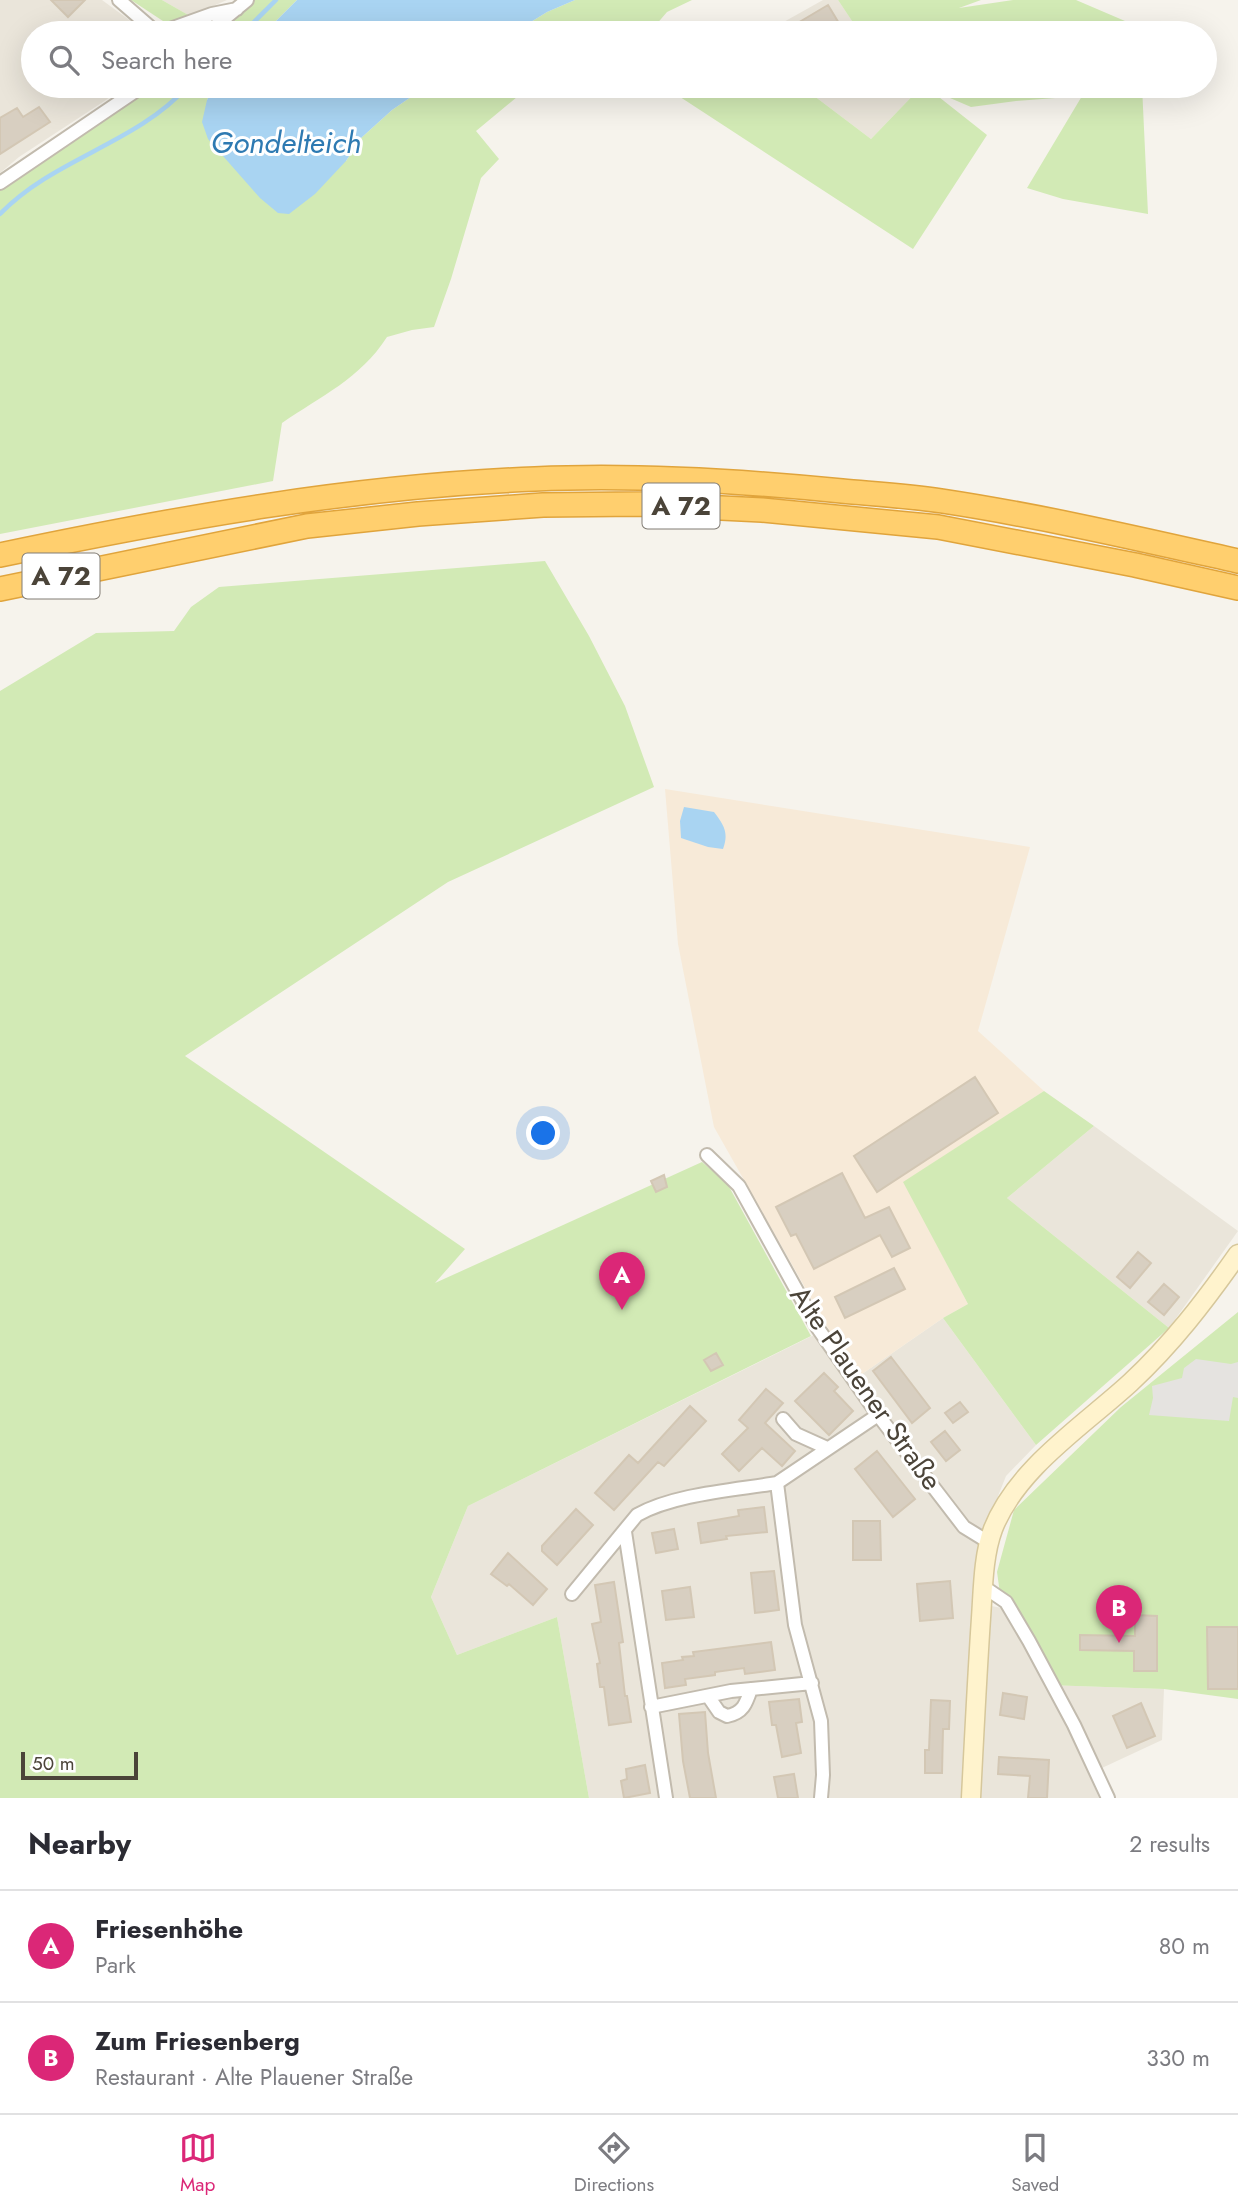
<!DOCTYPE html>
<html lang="en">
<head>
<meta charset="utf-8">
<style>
	body { margin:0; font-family:Jost,sans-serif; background:#f7f7f7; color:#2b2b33 }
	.scale { position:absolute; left:21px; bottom:18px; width:117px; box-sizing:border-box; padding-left:7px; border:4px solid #4b4439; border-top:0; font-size:19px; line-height:24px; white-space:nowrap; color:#4b4439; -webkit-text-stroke:5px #fff; paint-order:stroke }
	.you { position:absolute; left:544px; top:1134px; width:24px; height:24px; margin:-18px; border:5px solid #fff; border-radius:50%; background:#1a73e8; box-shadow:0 0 0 10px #1a73e833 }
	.badge { display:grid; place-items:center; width:46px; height:46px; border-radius:50%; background:#db2777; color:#fff; font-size:23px; font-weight:700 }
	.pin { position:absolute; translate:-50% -58px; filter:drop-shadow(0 2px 4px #0008) }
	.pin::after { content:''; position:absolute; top:37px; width:24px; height:21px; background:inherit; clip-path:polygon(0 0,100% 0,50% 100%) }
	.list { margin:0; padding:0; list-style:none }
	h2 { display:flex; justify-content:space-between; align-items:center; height:91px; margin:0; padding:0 28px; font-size:30px }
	h2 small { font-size:23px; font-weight:400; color:#7c7c81 }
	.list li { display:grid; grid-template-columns:46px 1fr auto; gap:21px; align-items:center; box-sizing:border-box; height:112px; padding:0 28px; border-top:2px solid #e1e1e2 }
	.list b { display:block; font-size:26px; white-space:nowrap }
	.list p { margin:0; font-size:23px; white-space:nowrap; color:#7c7c81 }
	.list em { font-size:23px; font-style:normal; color:#7c7c81 }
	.icon { flex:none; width:38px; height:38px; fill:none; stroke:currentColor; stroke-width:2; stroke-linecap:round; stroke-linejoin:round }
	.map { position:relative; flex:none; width:1238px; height:1798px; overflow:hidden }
	.search { position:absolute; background:#fff; box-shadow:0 7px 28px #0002; left:21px; right:21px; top:21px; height:77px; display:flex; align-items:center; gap:18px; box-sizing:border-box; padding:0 24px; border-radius:38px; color:#7c7c81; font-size:26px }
	.sheet { height:315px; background:#fff }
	nav { display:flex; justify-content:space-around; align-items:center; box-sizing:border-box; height:98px; border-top:2px solid #e1e1e2; background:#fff; font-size:19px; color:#7c7c81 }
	nav a { display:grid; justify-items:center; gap:4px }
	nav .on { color:#db2777 }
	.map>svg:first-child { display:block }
	.residential { fill:#eae5da }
	.commercial { fill:#f7ead8 }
	.green { fill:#d2eab5 }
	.parking { fill:#e5e3e0 }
	.water { fill:#a9d4f2 }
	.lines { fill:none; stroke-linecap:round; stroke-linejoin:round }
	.stream { stroke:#a9d4f2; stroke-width:4.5 }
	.building { fill:#d8cfc1; stroke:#d3c7b4; stroke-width:2 }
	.minor-casing { stroke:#c2bbae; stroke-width:16 }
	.secondary-casing { stroke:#d6c79b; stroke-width:21 }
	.motorway-casing { stroke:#e0a43c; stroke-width:26 }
	.minor { stroke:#fff; stroke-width:12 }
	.secondary { stroke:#fff3cd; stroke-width:18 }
	.motorway { stroke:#ffcf6e; stroke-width:23 }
	.labels { text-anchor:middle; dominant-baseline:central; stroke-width:6; stroke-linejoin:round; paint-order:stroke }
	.shield { fill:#fff; stroke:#817c74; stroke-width:2 }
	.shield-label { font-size:26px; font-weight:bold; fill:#4b4439 }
	.street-label { font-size:28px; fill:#4b4439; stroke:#fff }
	.water-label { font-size:30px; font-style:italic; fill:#2e7ab2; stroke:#fff }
</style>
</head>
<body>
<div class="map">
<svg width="1238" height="1798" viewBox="0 0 1238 1798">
	<rect width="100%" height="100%" fill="#f6f3ec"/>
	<!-- residential -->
	<path class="residential" d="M0 0H102L147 33H33V86H122L106 100 19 157 0 173Z
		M162 0H227L190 16Z
		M823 0H838L860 33H764Z
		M801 86H922L871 139Z
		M1094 1126 1238 1231 1169 1328 1007 1198Z
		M943 1318 1036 1445 1006 1476 992 1511 978 1555 975 1603 1002 1608 1046 1685 1164 1689 1162 1740 1089 1774 1099 1798H589L557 1617 457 1655 431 1597 468 1506 828 1328 862 1374Z"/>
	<!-- commercial -->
	<path class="commercial" d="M665 789 1030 847 978 1031 1044 1091 904 1182 968 1304 943 1318 862 1374 828 1328 714 1127 678 944Z"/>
	<!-- green -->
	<path class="green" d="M131 0H162L190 16 166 23Z
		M254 0H297L264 33H215Z
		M575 0H692L667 12 649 33H513L547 12Z
		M838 0H981L959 8 1013 0H1076L1139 27V33H860Z
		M147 86H214L207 100 346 161 361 138 392 110 427 86H538L517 97 476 131 499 159 481 178 451 279 434 327 412 330 387 337C360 379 321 396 282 423L273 481 0 534V190L25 169Z
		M683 86H801L871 139 922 86H925L987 135 913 249 674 93Z
		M936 86H1142L1148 214 1063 199 1027 188 1082 96 1016 101 971 107 943 95Z
		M545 561 589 636 625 706 654 787 448 882 185 1056 465 1249 435 1283 702 1162 727 1183 811 1336 468 1506 431 1597 457 1655 557 1617 589 1798H0V691L96 633 174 631 191 607 219 587Z
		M1044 1091 1094 1126 1007 1198 1169 1328 1036 1445 943 1318 968 1304 903 1182Z
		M1238 1312V1699L1164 1689 1046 1685 1002 1608 997 1572 1014 1510 1121 1407Z"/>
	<!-- parking -->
	<path class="parking" d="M1196 1359 1231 1364 1238 1362V1398L1233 1397 1229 1421 1149 1415 1153 1398 1152 1386 1182 1378 1184 1368Z"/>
	<!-- water -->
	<path class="water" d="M297 0H575L547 12 513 33H264Z
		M214 86H427L392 110 361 138 346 161 315 194 289 214 278 213 260 198 208 139 202 122 207 100Z
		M684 807 714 812C724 825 729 833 723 849L708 847 681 838 680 821Z"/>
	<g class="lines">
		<!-- stream -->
		<path class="stream" d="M243 33 276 0
			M0 214C54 158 136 144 188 86"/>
	</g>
	<!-- building -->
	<path class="building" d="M51 0H85L68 17Z
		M828 5 840 25 827 33H781Z
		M39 107 50 122 0 154V118L17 108 23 117Z
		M975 1077 998 1113 877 1192 854 1156Z
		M842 1173 865 1218 889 1207 910 1248 892 1257 880 1235 814 1269 796 1234 791 1236 776 1207Z
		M664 1175 667 1187 656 1192 651 1181Z
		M1138 1252 1151 1263 1130 1288 1117 1277Z
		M894 1268 905 1289 845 1318 835 1297Z
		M1164 1284 1179 1297 1164 1315 1148 1302Z
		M716 1353 723 1365 711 1371 704 1360Z
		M891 1357 930 1408 912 1423 873 1371Z
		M824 1373 838 1387 834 1391 853 1411 829 1435 795 1401Z
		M766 1389 783 1403 765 1423 795 1451 782 1466 762 1448 739 1471 722 1454 748 1428 739 1420Z
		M960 1402 968 1412 953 1423 945 1413Z
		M690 1406 706 1421 664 1466 658 1462 614 1510 595 1493 629 1455 638 1463Z
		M945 1431 960 1450 946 1461 931 1442Z
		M877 1451 915 1499 893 1517 855 1469Z
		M764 1507 767 1532 726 1536 727 1539 701 1543 698 1523 739 1516 738 1510Z
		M576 1509 593 1525 557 1565 542 1551V1546Z
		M853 1521H880L881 1560H853Z
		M674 1529 678 1549 656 1553 652 1533Z
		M508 1553 547 1589 533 1605 509 1584 507 1586 491 1574Z
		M774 1571 779 1610 755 1613 751 1573Z
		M950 1581 953 1618 920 1621 917 1584Z
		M614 1582 623 1642 619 1643 625 1696H627L631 1722 609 1725 604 1687H600L597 1664 600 1663 592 1624 601 1622 595 1585Z
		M690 1587 694 1617 666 1620 662 1591Z
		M1135 1615 1157 1616V1671H1134V1651L1080 1650V1635L1135 1636Z
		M1207 1627H1238V1689H1208Z
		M771 1642 775 1670 745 1674 744 1668 715 1672V1675L685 1679 686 1685 665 1688 662 1663 683 1660 682 1657 694 1656 693 1652Z
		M1003 1693 1027 1697 1024 1719 1000 1715Z
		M799 1699 802 1722 796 1723 801 1753 782 1757 776 1725H772L769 1702Z
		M931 1700 950 1701 949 1729H943L942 1773H925V1750H929Z
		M1141 1703 1155 1736 1127 1748 1113 1716Z
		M705 1712 708 1753 716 1798H690L683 1761 679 1714Z
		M999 1757 1049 1760 1047 1798H1028L1030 1776 998 1774Z
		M645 1765 650 1793 624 1798 621 1781 627 1779 626 1769Z
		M794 1774 798 1798H778L774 1777Z"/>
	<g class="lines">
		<defs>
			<path id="minor" d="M119 0 157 33
				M159 33 212 14 237 9
				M207 33 247 0
				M0 183 143 86
				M707 1155 739 1186 817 1327 878 1415 964 1527 990 1543
				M783 1419 796 1434 827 1448
				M625 1532 666 1798
				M984 1587 1006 1602 1029 1641 1074 1725 1108 1798
				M572 1594 637 1515C674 1494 735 1490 777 1483
				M708 1696 719 1712 727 1716C743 1713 746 1704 751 1689
				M651 1707 731 1691 812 1683
				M821 1798 823 1775 821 1721 795 1625 777 1483 878 1415"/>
			<path id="secondary" d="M971 1798C974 1738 977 1678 981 1618 983 1590 983 1556 993 1529 1017 1468 1083 1426 1130 1383 1172 1344 1205 1301 1238 1254"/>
			<path id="motorway" d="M0 555C176 518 355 486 535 479 637 474 741 481 842 491 875 494 909 496 942 501 1041 516 1140 539 1238 561
				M0 589 307 526 418 514 543 505 640 504 762 510 938 527 1135 565 1238 588"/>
		</defs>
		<!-- minor casing -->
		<use href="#minor" class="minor-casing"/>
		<!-- secondary casing -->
		<use href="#secondary" class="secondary-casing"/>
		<!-- motorway casing -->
		<use href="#motorway" class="motorway-casing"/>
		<!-- minor -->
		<use href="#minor" class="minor"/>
		<!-- secondary -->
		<use href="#secondary" class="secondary"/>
		<!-- motorway -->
		<use href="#motorway" class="motorway"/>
	</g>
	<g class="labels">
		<!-- shield labels -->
		<g class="shield">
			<rect x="642.5" y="483.5" width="77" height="45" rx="5"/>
			<rect x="22.5" y="553.5" width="77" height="45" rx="5"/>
		</g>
		<g class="shield-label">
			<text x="681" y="506">A 72</text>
			<text x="61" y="576">A 72</text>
		</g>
		<!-- street labels -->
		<g class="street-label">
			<text transform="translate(866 1388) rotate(55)">Alte Plauener Straße</text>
		</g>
		<!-- water labels -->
		<g class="water-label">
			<text x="286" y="142">Gondelteich</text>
		</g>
	</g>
</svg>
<div class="scale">50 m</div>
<div class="you"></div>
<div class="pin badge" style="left:622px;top:1310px">A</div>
<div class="pin badge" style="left:1119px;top:1643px">B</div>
<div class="search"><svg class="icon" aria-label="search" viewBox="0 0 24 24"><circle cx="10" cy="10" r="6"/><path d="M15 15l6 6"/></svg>Search here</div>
</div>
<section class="sheet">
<h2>Nearby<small>2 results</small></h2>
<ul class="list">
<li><span class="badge">A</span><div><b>Friesenhöhe</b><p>Park</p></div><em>80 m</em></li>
<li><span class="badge">B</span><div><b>Zum Friesenberg</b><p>Restaurant · Alte Plauener Straße</p></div><em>330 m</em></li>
</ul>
</section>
<nav>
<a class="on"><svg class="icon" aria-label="map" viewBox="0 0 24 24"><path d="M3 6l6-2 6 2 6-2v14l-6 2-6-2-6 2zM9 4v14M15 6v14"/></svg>Map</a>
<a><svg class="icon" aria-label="directions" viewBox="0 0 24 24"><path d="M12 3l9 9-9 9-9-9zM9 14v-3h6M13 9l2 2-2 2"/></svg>Directions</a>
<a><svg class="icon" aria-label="saved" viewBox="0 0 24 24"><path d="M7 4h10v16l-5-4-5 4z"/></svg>Saved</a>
</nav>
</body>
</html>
